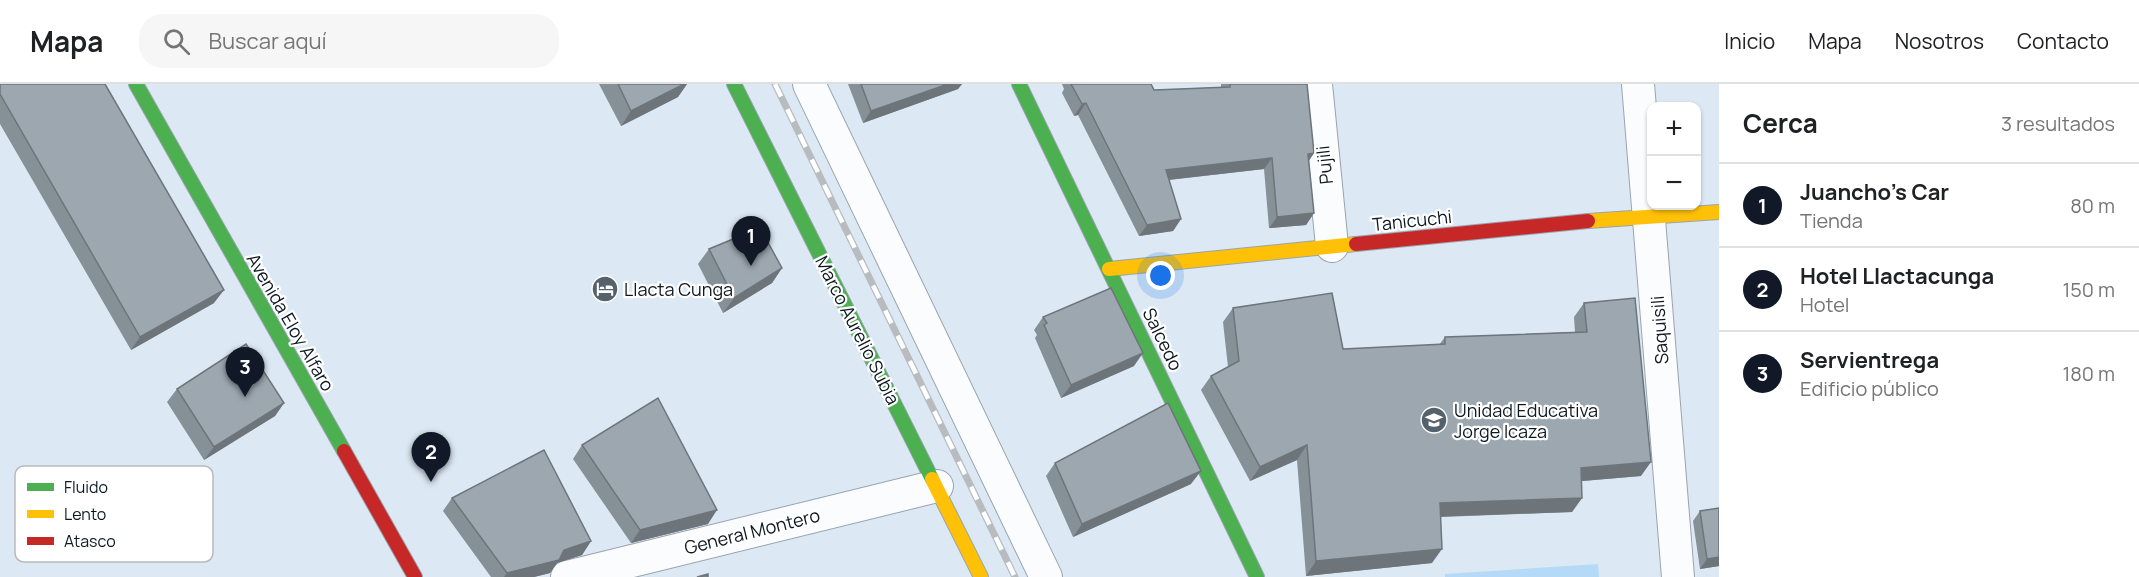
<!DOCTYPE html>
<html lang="es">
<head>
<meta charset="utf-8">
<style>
	body { margin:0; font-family:Manrope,sans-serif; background:#f6f6f6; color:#202124 }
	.controls { position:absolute; right:18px; top:18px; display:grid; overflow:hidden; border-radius:12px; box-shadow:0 2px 4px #0004 }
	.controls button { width:54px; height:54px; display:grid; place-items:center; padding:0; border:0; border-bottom:2px solid #e0e0e0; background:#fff; color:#202124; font:30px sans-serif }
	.you { position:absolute; left:1161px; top:192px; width:21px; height:21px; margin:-15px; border:4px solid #fff; border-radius:50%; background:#1a73e8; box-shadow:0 0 0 9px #1a73e833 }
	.badge { display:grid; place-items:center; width:39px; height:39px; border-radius:50%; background:#111827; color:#fff; font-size:20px; font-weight:700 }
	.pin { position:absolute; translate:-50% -50px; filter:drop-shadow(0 2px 3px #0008) }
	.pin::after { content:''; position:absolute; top:32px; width:21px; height:18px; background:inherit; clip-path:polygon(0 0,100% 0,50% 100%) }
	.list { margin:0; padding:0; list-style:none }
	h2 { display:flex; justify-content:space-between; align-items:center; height:78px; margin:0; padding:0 24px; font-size:26px }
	h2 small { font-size:20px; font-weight:400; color:#757577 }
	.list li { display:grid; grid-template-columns:39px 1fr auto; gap:18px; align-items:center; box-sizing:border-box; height:84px; padding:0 24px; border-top:2px solid #e0e0e0 }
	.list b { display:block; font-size:22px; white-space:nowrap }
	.list p { margin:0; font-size:20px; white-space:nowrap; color:#757577 }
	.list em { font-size:20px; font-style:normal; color:#757577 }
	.icon { flex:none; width:33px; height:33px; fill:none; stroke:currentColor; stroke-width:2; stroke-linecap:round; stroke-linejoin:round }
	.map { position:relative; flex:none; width:1719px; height:493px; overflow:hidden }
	header { display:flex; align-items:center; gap:36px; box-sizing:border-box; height:84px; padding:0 30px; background:#fff; border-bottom:2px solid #e0e0e0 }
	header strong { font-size:28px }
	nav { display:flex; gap:33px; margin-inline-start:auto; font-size:21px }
	.search { width:420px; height:54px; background:#f6f6f6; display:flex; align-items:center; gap:15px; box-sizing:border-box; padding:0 21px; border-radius:24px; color:#757577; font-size:22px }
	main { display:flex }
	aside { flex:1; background:#fff }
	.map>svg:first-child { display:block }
	.green { fill:#b5daf8 }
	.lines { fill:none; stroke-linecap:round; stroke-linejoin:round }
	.street-casing { stroke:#99a4ae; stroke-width:34 }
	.fast-casing { stroke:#99a4ae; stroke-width:16 }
	.slow-casing { stroke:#99a4ae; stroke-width:16 }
	.jam-casing { stroke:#99a4ae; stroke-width:16 }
	.street { stroke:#fafcfd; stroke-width:32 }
	.fast { stroke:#4caf50; stroke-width:14 }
	.slow { stroke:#ffc107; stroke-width:14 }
	.jam { stroke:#c62828; stroke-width:14 }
	.rail-casing { stroke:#b8bcbf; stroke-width:7 }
	.rail { stroke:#fff; stroke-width:4.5; stroke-dasharray:14; stroke-linecap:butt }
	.wall { fill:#869097 }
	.shaded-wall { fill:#6d757b }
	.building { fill:#9ca7b0; stroke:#6d757b; stroke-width:1.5 }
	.labels { text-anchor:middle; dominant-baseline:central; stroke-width:4.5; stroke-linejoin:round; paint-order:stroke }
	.street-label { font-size:18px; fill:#0d1821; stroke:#fff }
	.poi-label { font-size:18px; fill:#0d1821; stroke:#fff; text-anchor:start }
	.key { fill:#fff; stroke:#b6babc; stroke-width:1.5 }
	.key-label { font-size:16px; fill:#0d1821 }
</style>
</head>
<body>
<header>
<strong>Mapa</strong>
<div class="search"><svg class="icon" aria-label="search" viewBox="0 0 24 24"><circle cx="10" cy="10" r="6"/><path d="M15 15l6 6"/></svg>Buscar aquí</div>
<nav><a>Inicio</a><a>Mapa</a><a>Nosotros</a><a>Contacto</a></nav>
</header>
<main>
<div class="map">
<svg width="1719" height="493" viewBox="0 0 1719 493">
	<rect width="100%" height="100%" fill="#dce9f4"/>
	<!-- green -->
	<path class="green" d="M1598 480 1599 493H1445V490Z"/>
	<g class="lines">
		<defs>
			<path id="street" d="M809 0 1046 493
				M1316 0 1332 162
				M1638 0 1678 493
				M567 493 937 402"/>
			<path id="fast" d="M136 0 344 367
				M734 0 932 395
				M1019 0 1257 493"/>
			<path id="slow" d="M1588 137 1719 128
				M1109 185 1356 160
				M932 395 981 493"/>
			<path id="jam" d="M1356 160 1588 137
				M344 367 415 493"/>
		</defs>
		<!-- street casing -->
		<use href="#street" class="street-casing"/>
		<!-- fast casing -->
		<use href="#fast" class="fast-casing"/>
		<!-- slow casing -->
		<use href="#slow" class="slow-casing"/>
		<!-- jam casing -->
		<use href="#jam" class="jam-casing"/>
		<!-- street -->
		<use href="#street" class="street"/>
		<!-- fast -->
		<use href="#fast" class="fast"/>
		<!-- slow -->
		<use href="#slow" class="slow"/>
		<!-- jam -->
		<use href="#jam" class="jam"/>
		<defs>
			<path id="rail" d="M775 0 1015 493"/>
		</defs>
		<!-- rail casing -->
		<use href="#rail" class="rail-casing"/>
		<!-- rail -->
		<use href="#rail" class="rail"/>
	</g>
	<!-- wall -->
	<path class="wall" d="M0 0 214 219 131 266 0 40Z
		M599 0H687L678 13 621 42Z
		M848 0H962L958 5 863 39Z
		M1062 0H1151L1154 6 1221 3V0H1307L1314 69 1309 77 1314 129 1306 141 1269 144 1264 85 1169 96 1181 135 1173 147 1139 152 1078 31 1074 32 1062 9 1064 5Z
		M709 165 782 184 772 199 723 229 698 180Z
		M1584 219 1641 392 1581 397 1582 414 1572 428 1441 433 1432 479 1306 492 1297 376 1250 397 1201 306 1211 292 1228 283 1223 238 1233 224 1343 265 1439 261 1445 253 1575 248 1574 233Z
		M1043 233 1134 282 1061 314 1035 254 1037 251 1034 246Z
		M177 305 284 319 275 332 204 376 167 318Z
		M582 361 708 440 631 459 573 375Z
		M1055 379 1191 400 1073 453 1046 392Z
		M452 414 591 457 582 471 557 479 550 489 534 493H491L443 427Z
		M1719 424V482L1700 485 1693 437 1700 427Z"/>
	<!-- shaded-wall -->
	<path class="shaded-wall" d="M684 0H687L678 13 621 42 631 27Z
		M948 0H962L958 5 863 39 871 27Z
		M1086 19 1078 31 1074 32 1082 20Z
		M1314 69 1306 80 1308 70Z
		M1272 74 1264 85 1158 97 1166 86Z
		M1314 129 1306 141 1269 144 1277 133Z
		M1181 135 1173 147 1139 152 1147 141Z
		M782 184 772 199 723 229 734 214Z
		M224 206 214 219 131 266 140 253Z
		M1143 269 1134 282 1061 314 1071 301Z
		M284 319 275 332 204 376 214 363Z
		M1307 361 1297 376 1250 397 1260 383Z
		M1651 378 1641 392 1571 398 1581 384Z
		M1201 387 1191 400 1073 453 1082 440Z
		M1582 414 1572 428 1430 433 1440 419Z
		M717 426 708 440 631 459 640 446Z
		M591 457 582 471 557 479 550 489 534 493H504L507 489 564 466Z
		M1442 465 1432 479 1306 492 1316 477Z
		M1719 473V482L1700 485 1707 475Z"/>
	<!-- building -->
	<path class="building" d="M0 0H105L224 206 140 253 0 10Z
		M618 0H684L631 27Z
		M861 0H948L871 27Z
		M1071 0H1151L1154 6 1230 3V0H1307L1314 69 1308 70 1314 129 1277 133 1272 74 1166 86 1181 135 1147 141 1086 19 1082 20Z
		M760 144 782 184 734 214 709 165Z
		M1111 204 1143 269 1071 301 1044 241 1047 239 1043 233Z
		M1332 209 1343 265 1445 260V253L1587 248 1584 219 1635 214 1651 378 1581 384 1582 414 1440 419 1442 465 1316 477 1307 361 1260 383 1211 292 1239 277 1233 224Z
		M246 260 284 319 214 363 177 305Z
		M658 314 717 426 640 446 582 361Z
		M1168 319 1201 387 1082 440 1055 379Z
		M544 366 591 457 564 466 559 476 507 489 452 414Z
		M1719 424V473L1707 475 1700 427Z
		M708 490V493H697Z"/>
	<!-- icons -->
	<defs>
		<symbol id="hotel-disc" viewBox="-11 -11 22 22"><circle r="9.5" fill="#55616b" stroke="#fff"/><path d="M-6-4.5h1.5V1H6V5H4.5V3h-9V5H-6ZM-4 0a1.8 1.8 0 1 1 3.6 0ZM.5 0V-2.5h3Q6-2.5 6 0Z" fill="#fff"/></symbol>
		<symbol id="school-disc" viewBox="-11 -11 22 22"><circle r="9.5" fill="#55616b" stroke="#fff"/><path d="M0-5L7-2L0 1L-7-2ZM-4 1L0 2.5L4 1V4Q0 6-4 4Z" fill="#fff"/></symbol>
	</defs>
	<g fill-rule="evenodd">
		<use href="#hotel-disc" x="590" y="190" width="30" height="30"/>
		<use href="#school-disc" x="1419" y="321" width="30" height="30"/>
	</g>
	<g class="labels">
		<!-- street labels -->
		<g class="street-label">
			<text transform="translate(1324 81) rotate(-96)">Pujili</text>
			<text transform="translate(1412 136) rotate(-6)">Tanicuchi</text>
			<text transform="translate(291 238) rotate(60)">Avenida Eloy Alfaro</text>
			<text transform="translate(858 246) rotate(63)">Marco Aurelio Subia</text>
			<text transform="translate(1659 246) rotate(-94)">Saquisili</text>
			<text transform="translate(1163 255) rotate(64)">Salcedo</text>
			<text transform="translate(752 447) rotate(-14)">General Montero</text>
		</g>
		<!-- poi labels -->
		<g class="poi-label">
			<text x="624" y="205">Llacta Cunga</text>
			<text x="1454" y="326">Unidad Educativa<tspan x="1454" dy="21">Jorge Icaza</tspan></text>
		</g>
	</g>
	<!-- legend -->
	<rect x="15" y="382" width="198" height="96" rx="9" class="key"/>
	<rect x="27" y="399" width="27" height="8" fill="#4caf50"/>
	<rect x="27" y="426" width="27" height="8" fill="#ffc107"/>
	<rect x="27" y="453" width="27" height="8" fill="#c62828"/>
	<g class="key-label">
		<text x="64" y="409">Fluido</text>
		<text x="64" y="436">Lento</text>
		<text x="64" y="463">Atasco</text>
	</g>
</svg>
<div class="controls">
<button>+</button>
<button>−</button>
</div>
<div class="you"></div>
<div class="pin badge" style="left:751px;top:182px">1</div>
<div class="pin badge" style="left:431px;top:398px">2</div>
<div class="pin badge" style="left:245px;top:313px">3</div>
</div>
<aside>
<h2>Cerca<small>3 resultados</small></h2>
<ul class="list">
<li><span class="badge">1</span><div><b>Juancho's Car</b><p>Tienda</p></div><em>80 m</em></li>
<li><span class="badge">2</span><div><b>Hotel Llactacunga</b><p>Hotel</p></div><em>150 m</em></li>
<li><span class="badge">3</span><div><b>Servientrega</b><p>Edificio público</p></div><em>180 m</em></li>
</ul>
</aside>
</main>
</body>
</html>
